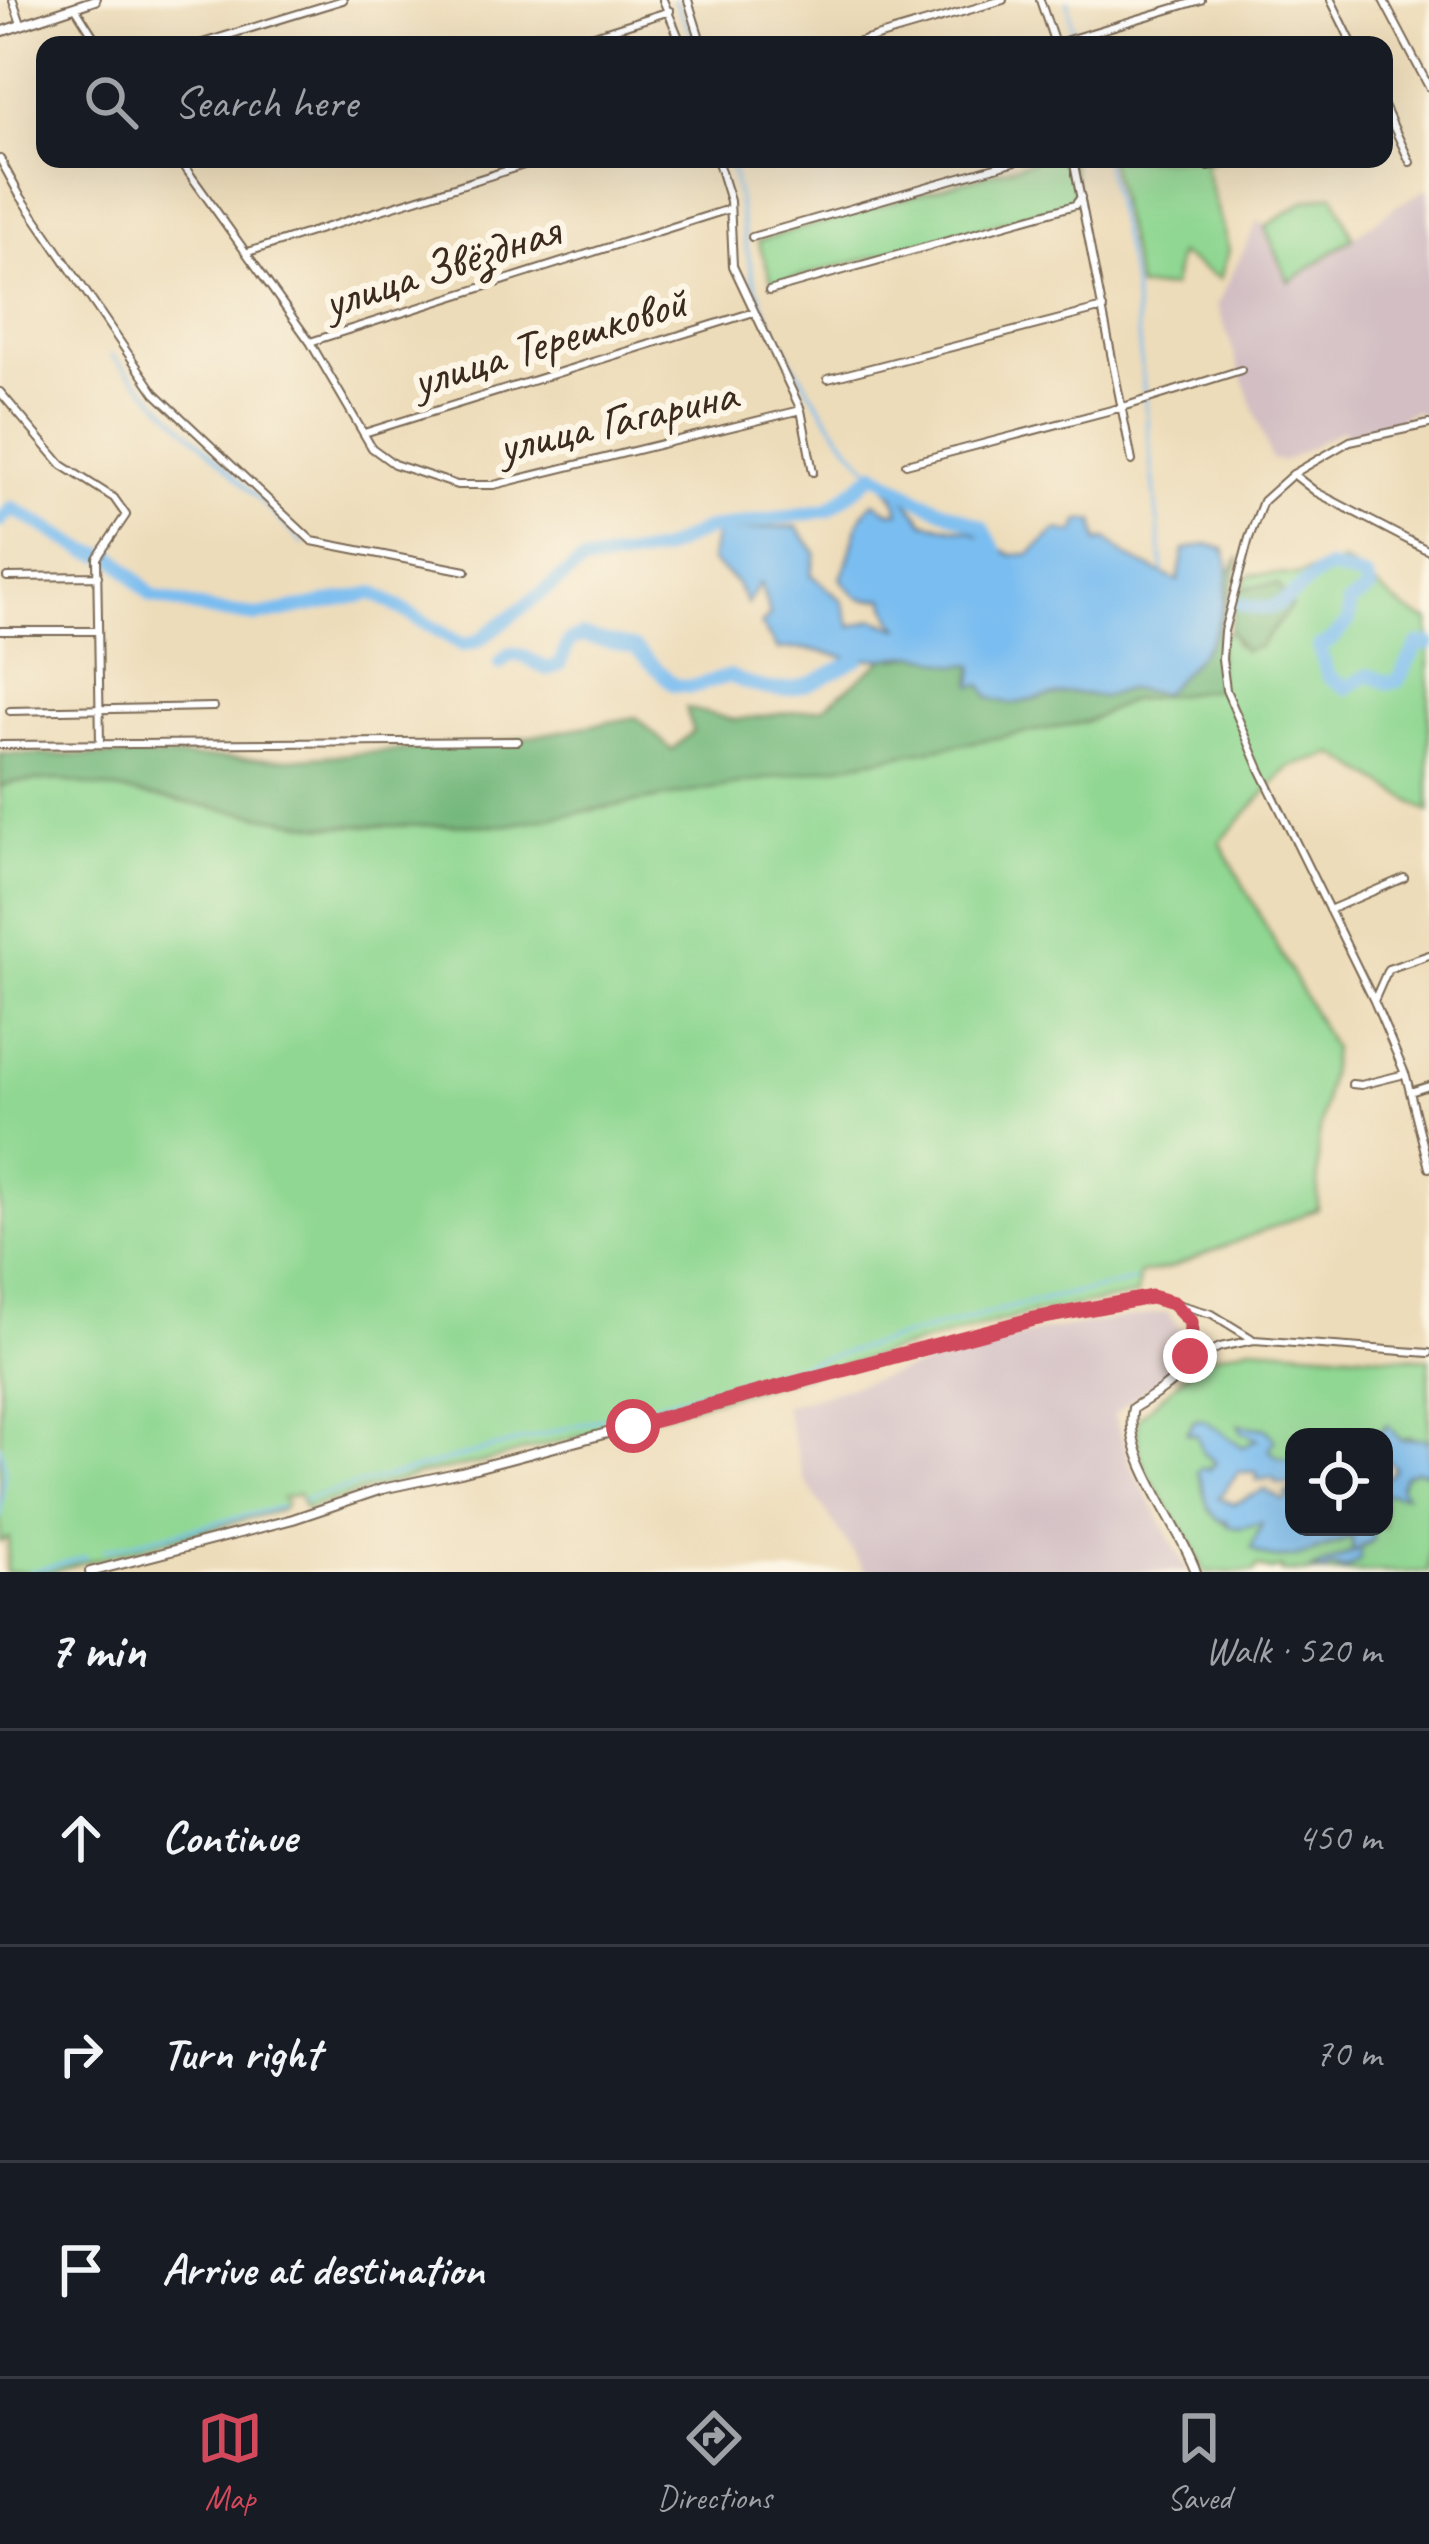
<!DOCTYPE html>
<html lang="en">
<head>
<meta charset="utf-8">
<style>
	body { margin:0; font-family:Caveat,sans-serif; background:#20242c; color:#f1f3f6 }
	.controls { position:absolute; right:36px; bottom:36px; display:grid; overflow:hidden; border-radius:24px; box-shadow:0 12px 48px #0002 }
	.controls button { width:108px; height:108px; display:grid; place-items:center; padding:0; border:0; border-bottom:3px solid #363941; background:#171b24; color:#f1f3f6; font:60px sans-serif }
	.stop { position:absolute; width:36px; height:36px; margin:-27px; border:9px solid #d1495b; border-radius:50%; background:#fff }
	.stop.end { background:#d1495b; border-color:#fff; box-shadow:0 3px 12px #0008 }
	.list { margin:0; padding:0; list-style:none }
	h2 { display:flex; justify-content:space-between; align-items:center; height:156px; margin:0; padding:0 48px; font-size:51px }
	h2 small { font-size:39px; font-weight:400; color:#9ea1a6 }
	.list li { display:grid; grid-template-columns:78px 1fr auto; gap:36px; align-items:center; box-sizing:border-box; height:216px; padding:0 48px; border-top:3px solid #363941 }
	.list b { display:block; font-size:45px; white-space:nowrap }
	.list em { font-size:39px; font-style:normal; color:#9ea1a6 }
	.icon { flex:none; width:66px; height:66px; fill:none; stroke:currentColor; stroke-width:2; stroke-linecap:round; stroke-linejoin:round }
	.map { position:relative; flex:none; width:1429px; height:1572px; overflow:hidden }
	.search { position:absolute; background:#171b24; box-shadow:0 12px 48px #0002; left:36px; right:36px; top:36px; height:132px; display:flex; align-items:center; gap:30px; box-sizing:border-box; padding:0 42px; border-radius:24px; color:#9ea1a6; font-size:45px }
	.sheet { height:804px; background:#171b24 }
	nav { display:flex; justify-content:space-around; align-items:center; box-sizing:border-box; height:168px; border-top:3px solid #363941; background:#171b24; font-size:33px; color:#9ea1a6 }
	nav a { display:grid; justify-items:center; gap:6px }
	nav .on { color:#d1495b }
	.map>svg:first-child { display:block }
	.industrial { fill:#d2bec3 }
	.green { fill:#8fd792; stroke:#658058; stroke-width:3 }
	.forest { fill:#73b87c; stroke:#57714d; stroke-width:3 }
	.water { fill:#7abdf0; stroke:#5a7487; stroke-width:3 }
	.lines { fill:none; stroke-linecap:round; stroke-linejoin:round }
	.stream { stroke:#7abdf0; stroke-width:3 }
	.river { stroke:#7abdf0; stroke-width:14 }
	.minor-casing { stroke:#796854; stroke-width:10 }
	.tertiary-casing { stroke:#796854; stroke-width:12 }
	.minor { stroke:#fff; stroke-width:6 }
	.tertiary { stroke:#fff; stroke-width:8 }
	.route { stroke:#d1495b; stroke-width:15 }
	.labels { text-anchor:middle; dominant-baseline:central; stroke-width:12; stroke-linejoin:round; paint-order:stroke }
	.street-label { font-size:48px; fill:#3b2a1e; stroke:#fcf5e5 }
</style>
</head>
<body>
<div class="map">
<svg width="1429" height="1572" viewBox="0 0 1429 1572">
	<rect width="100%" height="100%" fill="#fcf5e5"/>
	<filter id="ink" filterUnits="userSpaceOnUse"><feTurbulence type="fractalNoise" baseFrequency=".00833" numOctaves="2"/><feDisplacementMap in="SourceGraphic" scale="24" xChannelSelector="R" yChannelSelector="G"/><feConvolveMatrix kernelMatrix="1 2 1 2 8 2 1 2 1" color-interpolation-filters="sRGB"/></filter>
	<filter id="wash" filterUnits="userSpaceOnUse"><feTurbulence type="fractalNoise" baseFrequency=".004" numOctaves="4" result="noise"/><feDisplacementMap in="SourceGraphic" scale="48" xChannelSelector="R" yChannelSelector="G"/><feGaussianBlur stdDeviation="2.7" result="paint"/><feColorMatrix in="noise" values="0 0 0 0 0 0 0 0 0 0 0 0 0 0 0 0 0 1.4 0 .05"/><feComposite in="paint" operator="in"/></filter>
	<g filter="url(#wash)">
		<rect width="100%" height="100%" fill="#eddcb9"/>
		<!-- industrial -->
		<path class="industrial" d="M1429 188V419L1414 411 1400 417V425L1348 438 1343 429 1283 462 1271 459 1217 305 1258 220 1265 227 1290 282 1398 205Z
			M1167 1312 1180 1329 1184 1346 1180 1363 1114 1414 1132 1468 1188 1572H866L804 1479 784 1406 1041 1331Z"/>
		<!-- green -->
		<path class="green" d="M1040 159H1071L1077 193 1069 204 773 284 758 241Z
			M1109 159H1218L1204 164 1229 250 1220 279 1178 254 1172 287 1138 288Z
			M1334 194 1353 238 1289 282 1265 227 1306 200Z
			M1343 562C1373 578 1403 616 1429 620V812L1335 754 1289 767 1220 842 1333 1049 1318 1142V1209L1170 1268 1139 1274 1137 1295 1028 1314 485 1462 418 1475 305 1509 298 1494 282 1498 286 1504 281 1510 48 1572H6L9 1538 0 1542V787L13 782 59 780 320 826 508 825 1085 722 1131 700 1216 689 1219 639 1230 630 1236 646 1259 647 1292 606 1261 585 1238 589 1251 574 1297 575Z
			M1251 1346 1429 1359V1439L1427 1443 1409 1437 1400 1440 1384 1427 1377 1437H1294V1461L1277 1458 1269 1451 1270 1436 1266 1429 1239 1425 1257 1440 1243 1447 1194 1420 1187 1433 1198 1435 1203 1453 1216 1462 1199 1475C1207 1505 1208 1521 1239 1528L1263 1522 1251 1548C1280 1572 1322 1547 1353 1537L1357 1550 1315 1568 1323 1571 1333 1566 1345 1569 1360 1548 1370 1543 1373 1530 1369 1527H1384V1494L1405 1495 1400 1487 1405 1475 1417 1470 1429 1473V1572H1282L1281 1568 1271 1571 1258 1566 1254 1572H1204C1190 1522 1127 1475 1138 1418L1204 1358Z"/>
		<!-- forest -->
		<path class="forest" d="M1240 557 1219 632 1217 689 1131 700 1085 722 508 825 320 826 59 780 13 782 0 787V754L290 759 501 742 636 717 672 750 693 731 686 708 735 720 823 708 886 657 898 659 915 655 974 665 971 682 982 685 990 698 1012 704 1070 692 1102 697 1126 689 1162 693 1220 609 1228 574Z
			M1261 585H1278L1292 606 1259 647 1243 651 1230 630 1238 589Z"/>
		<!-- water -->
		<path class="water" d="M875 473 900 492 925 523 971 531 1011 555 1030 554 1056 530 1074 533 1080 520 1094 521 1098 542 1106 539 1128 557 1178 581 1184 550 1206 544 1224 549C1235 567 1221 625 1209 642 1195 661 1179 677 1162 693L1126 689 1102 697 1070 692 1012 704 990 698 982 685 972 686 974 665 970 664C951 670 932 654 913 655 896 656 874 661 855 658 823 655 813 645 778 650L761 625 770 615 760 583 747 604 736 583 711 561 716 531C744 533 769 526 797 527L816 553 811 574 842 601 851 627 874 619 901 629 893 620 884 598C861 602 855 599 841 578 854 554 851 520 874 502L891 512H899L895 497Z
			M1195 1420H1204L1243 1447 1257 1440 1241 1431 1239 1425 1266 1429 1275 1440 1269 1450 1277 1457 1294 1461 1292 1485 1276 1483 1273 1478 1257 1480V1472H1239L1218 1498 1233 1504 1265 1490 1284 1501 1290 1497 1285 1495 1287 1492H1294V1527L1373 1530V1540L1361 1547 1360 1560 1345 1570 1333 1566 1323 1571 1313 1569 1357 1550 1352 1548V1537C1321 1547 1282 1572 1251 1548L1262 1523 1239 1528 1228 1526 1227 1521 1218 1520C1200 1501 1207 1488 1197 1472L1201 1468 1209 1470 1216 1462 1203 1453 1197 1435 1187 1433Z
			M1388 1425 1400 1440 1423 1438 1427 1442 1429 1439V1473L1417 1470 1405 1475 1400 1487 1406 1495 1384 1494V1477L1390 1476 1395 1467 1384 1458V1437H1377Z"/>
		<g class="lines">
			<!-- stream -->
			<path class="stream" d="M674 0 698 45
				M1068 0 1073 31
				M729 159C741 200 743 246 756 286 774 337 835 439 875 473
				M1104 159 1133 286 1163 572
				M111 355 304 544
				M0 1444 5 1469 0 1517
				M303 1500 1012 1307 1134 1281
				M104 1550 281 1507
				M29 1572 86 1557"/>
			<!-- river -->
			<path class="river" d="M0 521 12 508 87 551 115 558 152 596 213 611 258 616 374 593 463 645 478 641 582 563 661 551 704 530 828 510 875 473 918 499 982 527 997 553
				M1241 604C1286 621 1293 584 1329 568L1366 579 1370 589 1349 603V621L1330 641 1319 647 1328 676 1346 688 1368 675 1389 683 1398 681 1418 644H1429
				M500 663 510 654 523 656 547 669 559 665 570 640 582 636 635 648 674 685 691 687 730 676C786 703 807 686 858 659L859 644"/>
		</g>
	</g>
	<g filter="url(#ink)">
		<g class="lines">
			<defs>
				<path id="minor" d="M13 0 21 24
					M663 0 682 45
					M688 0 702 45
					M1040 0 1054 41
					M1331 0 1353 45
					M1383 0 1429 87
					M75 7 99 45
					M196 45 343 0
					M562 45 670 11
					M849 45 1003 0
					M1051 45 1201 0
					M1384 106 1410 162
					M0 159 19 194 155 393 312 541 466 571
					M179 159 310 342 372 448 394 464 457 485H494L801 410
					M717 159 730 201 733 266 801 410 813 472
					M1073 159 1132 461
					M183 164 198 159
					M1209 167 1236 159
					M752 237 1023 159
					M248 252 543 159
					M769 291 1075 205 1081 197
					M310 342 729 209
					M828 379 1103 308
					M0 392 62 465 114 498 126 515 97 558 100 744
					M1429 424 1350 441 1293 474 1263 501 1249 538 1224 631 1222 659 1226 690 1260 769 1374 1001 1406 1076 1429 1168
					M364 433 754 312
					M906 464 1123 407 1241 370
					M1293 474 1316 492 1429 551
					M7 577 98 576
					M0 631H98
					M10 711 214 707
					M0 745 518 741
					M1329 910 1404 878
					M1374 1001 1388 969 1429 955
					M1352 1084 1361 1085 1405 1074
					M1410 1092 1429 1086
					M1177 1304 1212 1314 1251 1338
					M1184 1371 1199 1357 1220 1347 1254 1340 1429 1353"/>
				<path id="tertiary" d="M0 32 95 0
					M90 1572 293 1519 382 1489 461 1472 1034 1319 1151 1297 1173 1303 1191 1322C1198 1372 1170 1385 1133 1408 1121 1454 1181 1527 1196 1572"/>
			</defs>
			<!-- minor casing -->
			<use href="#minor" class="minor-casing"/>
			<!-- tertiary casing -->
			<use href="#tertiary" class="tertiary-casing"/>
			<!-- minor -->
			<use href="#minor" class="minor"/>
			<!-- tertiary -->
			<use href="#tertiary" class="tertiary"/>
		</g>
	</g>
	<g class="lines" filter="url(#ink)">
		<!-- route -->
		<path class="route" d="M633 1426 1034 1319 1104 1306 1151 1297 1173 1303 1191 1322 1190 1356"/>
	</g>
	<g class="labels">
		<!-- street labels -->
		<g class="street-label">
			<text transform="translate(441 266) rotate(-18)">улица Звёздная</text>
			<text transform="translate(549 341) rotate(-17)">улица Терешковой</text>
			<text transform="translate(617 420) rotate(-13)">улица Гагарина</text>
		</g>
	</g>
</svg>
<div class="controls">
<button><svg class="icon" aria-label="locate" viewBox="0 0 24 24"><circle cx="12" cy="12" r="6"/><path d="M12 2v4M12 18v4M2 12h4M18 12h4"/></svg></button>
</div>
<div class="stop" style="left:633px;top:1426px"></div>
<div class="stop end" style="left:1190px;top:1356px"></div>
<div class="search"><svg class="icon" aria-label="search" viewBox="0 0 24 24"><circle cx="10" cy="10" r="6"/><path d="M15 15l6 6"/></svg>Search here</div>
</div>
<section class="sheet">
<h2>7 min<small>Walk · 520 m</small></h2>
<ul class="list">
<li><svg class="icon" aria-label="ahead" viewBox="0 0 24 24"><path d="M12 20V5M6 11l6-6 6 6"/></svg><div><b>Continue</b></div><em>450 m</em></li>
<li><svg class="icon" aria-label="right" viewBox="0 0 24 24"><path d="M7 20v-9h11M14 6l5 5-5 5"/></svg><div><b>Turn right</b></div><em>70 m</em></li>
<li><svg class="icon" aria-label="arrive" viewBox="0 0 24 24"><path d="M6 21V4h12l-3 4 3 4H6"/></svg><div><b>Arrive at destination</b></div></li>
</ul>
</section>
<nav>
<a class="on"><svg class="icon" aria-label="map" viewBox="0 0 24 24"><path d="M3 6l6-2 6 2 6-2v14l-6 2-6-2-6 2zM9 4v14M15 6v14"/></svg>Map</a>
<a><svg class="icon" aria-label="directions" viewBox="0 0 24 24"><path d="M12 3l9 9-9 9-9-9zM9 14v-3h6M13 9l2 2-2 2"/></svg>Directions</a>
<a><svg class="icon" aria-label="saved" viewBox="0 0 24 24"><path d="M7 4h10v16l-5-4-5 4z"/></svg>Saved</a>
</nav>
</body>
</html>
